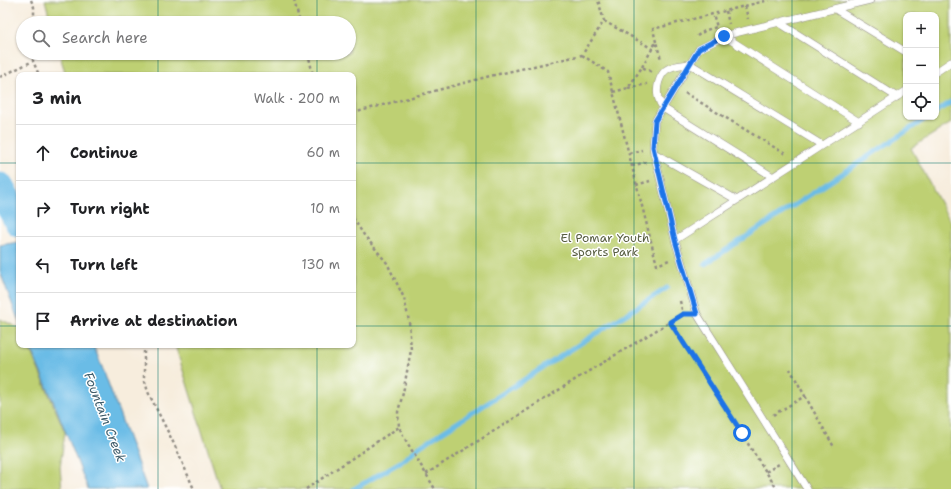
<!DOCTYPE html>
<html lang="en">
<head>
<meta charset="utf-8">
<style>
	body { margin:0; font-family:"Shantell Sans",sans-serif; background:#f2f2f2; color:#202124 }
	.controls { position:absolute; right:12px; top:12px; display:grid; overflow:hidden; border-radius:8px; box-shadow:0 1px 3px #0004 }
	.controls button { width:36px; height:36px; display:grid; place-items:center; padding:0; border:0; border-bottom:1px solid #e0e0e0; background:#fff; color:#202124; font:20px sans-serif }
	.stop { position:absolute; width:12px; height:12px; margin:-9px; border:3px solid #1a73e8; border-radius:50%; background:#fff }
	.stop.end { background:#1a73e8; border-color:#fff; box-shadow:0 1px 4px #0008 }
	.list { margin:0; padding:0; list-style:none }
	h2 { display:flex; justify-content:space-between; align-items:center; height:52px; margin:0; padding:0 16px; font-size:17px }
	h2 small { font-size:13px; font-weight:400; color:#757577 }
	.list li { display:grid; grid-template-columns:26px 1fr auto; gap:12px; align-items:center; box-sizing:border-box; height:56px; padding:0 16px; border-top:1px solid #e0e0e0 }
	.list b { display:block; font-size:15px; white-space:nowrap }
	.list em { font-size:13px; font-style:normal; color:#757577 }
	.icon { flex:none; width:22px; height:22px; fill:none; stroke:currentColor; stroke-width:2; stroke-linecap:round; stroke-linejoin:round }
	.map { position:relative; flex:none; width:951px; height:489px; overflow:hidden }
	.search { position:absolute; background:#fff; box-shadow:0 1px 3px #0004; left:16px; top:16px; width:340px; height:44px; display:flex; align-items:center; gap:10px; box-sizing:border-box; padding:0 14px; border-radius:22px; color:#757577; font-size:15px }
	.panel { position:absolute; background:#fff; box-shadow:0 1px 3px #0004; left:16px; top:72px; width:340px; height:276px; border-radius:8px }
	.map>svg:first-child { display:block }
	.green { fill:#bed073; stroke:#747e4f; fill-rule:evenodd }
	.water { fill:#6bbce6; stroke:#4b7488 }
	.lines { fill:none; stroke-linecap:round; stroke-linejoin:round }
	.stream { stroke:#6bbce6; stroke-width:5 }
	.river { stroke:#6bbce6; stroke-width:29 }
	.lane-casing { stroke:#918c84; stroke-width:8 }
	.path { stroke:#918c84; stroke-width:2.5; stroke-dasharray:3 3; stroke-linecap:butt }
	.lane { stroke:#fff; stroke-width:7 }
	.route { stroke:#1a73e8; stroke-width:5 }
	.grid { fill:none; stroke:#0f766e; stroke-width:1; stroke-opacity:0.55 }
	.labels { text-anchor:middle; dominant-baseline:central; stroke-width:3; stroke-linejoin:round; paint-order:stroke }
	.park-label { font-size:12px; fill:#575d41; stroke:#fff }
	.water-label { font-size:13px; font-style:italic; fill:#415e6c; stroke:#fff }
</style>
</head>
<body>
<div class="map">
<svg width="951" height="489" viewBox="0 0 951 489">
	<rect width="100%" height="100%" fill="#fff"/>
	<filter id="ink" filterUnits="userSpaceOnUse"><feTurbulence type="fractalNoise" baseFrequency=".025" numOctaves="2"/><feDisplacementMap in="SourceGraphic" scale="8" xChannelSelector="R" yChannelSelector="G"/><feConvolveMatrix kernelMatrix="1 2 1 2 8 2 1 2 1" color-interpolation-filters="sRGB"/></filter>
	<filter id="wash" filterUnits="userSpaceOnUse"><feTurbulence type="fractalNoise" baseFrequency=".012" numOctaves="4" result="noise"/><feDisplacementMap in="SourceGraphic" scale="16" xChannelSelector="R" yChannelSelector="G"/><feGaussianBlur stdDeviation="0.9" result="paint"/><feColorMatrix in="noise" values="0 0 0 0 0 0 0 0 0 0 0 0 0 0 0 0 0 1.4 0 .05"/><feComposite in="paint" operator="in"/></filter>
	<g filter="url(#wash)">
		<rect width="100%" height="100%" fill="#f7eddd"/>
		<!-- green -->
		<path class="green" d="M45 0H951V123L911 148 951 223V489H220L175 345H353V75H66L59 53H349V23H51ZM906 15H936V117H906Z
			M0 319 19 328V345H28L65 432 60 467 62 489H0Z"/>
		<!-- water -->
		<path class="water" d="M19 242V322L0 272V245Z
			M29 345H93L102 366 147 489H88L57 410Z"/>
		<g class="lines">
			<!-- stream -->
			<path class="stream" d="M936 112 951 102
				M705 264 928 117
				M354 489 402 461 419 447 667 288"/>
			<!-- river -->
			<path class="river" d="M0 187 19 222"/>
		</g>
	</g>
	<g filter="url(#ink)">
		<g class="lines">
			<defs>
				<path id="lane" d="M835 9 906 52
					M778 22 897 97
					M724 36 859 122
					M936 72 951 62
					M654 153 737 200
					M773 177 663 108C661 105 659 101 658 97 656 88 659 76 666 70 672 65 683 65 690 64L822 145
					M675 240 906 91
					M807 489 697 314 675 240 654 153 653 147 655 121 699 49 727 35 870 0"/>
			</defs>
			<!-- lane casing -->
			<use href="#lane" class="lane-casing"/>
			<!-- path -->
			<path class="path" d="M31 0 34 7V23
				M294 0 300 23
				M745 6 748 19
				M726 11 729 24
				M604 21 653 49
				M697 36 706 30 717 27 713 14
				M656 42 653 29 769 0
				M33 53V61L39 75
				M308 53 313 75
				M582 55 608 72 657 265 669 260V261
				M642 67 656 42 661 59
				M0 77 33 61
				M628 88 647 84
				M613 92 628 88 642 67 652 72
				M685 93 787 155
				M353 113 490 76 582 55 604 21 598 0
				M629 153 642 150
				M632 166 646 162
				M636 185 650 181
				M353 218 364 235 387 263 404 298 409 321 411 350 403 393 398 412 399 427 405 439 435 489
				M680 301 683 314
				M670 322 777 489
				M143 345 144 350V378L148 392 175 446 194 489
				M805 396 834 447
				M773 415 805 396 790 369
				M766 472 779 464
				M426 474 584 374 683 314H686
				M306 489 399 427"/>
			<!-- lane -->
			<use href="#lane" class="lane"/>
		</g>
	</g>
	<g class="lines" filter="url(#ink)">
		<!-- route -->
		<path class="route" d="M724 36 699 49 655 121 653 147 675 240 697 314H683L670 322 742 433"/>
	</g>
	<!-- grid -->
	<path class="grid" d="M158 0V23M317 0V23M476 0V489M634 0V489M792 0V489M158 53V75M317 53V75M0 163H19M353 163H951M0 326H19M353 326H951M158 345V489M317 345V489"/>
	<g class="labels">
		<!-- park labels -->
		<g class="park-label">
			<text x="605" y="238">El Pomar Youth<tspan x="605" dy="14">Sports Park</tspan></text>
		</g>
		<!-- water labels -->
		<g class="water-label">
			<text transform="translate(105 417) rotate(69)">Fountain Creek</text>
		</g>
	</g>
</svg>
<div class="controls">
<button>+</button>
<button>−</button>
<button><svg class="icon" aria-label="locate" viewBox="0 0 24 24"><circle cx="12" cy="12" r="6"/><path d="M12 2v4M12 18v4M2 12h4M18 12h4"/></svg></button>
</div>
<div class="stop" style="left:742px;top:433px"></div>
<div class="stop end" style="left:724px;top:36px"></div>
<div class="search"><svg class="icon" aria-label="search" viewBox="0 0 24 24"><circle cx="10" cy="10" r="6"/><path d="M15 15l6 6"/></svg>Search here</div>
<section class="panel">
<h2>3 min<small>Walk · 200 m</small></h2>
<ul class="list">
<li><svg class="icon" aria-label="ahead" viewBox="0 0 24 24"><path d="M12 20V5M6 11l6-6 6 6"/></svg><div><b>Continue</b></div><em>60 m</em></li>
<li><svg class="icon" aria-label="right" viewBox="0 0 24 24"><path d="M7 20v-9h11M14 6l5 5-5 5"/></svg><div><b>Turn right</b></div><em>10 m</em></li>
<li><svg class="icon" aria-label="left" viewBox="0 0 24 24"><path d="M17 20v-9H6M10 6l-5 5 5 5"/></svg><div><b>Turn left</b></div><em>130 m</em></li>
<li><svg class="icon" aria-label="arrive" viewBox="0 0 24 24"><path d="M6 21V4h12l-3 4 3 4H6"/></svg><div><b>Arrive at destination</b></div></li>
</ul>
</section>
</div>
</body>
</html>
